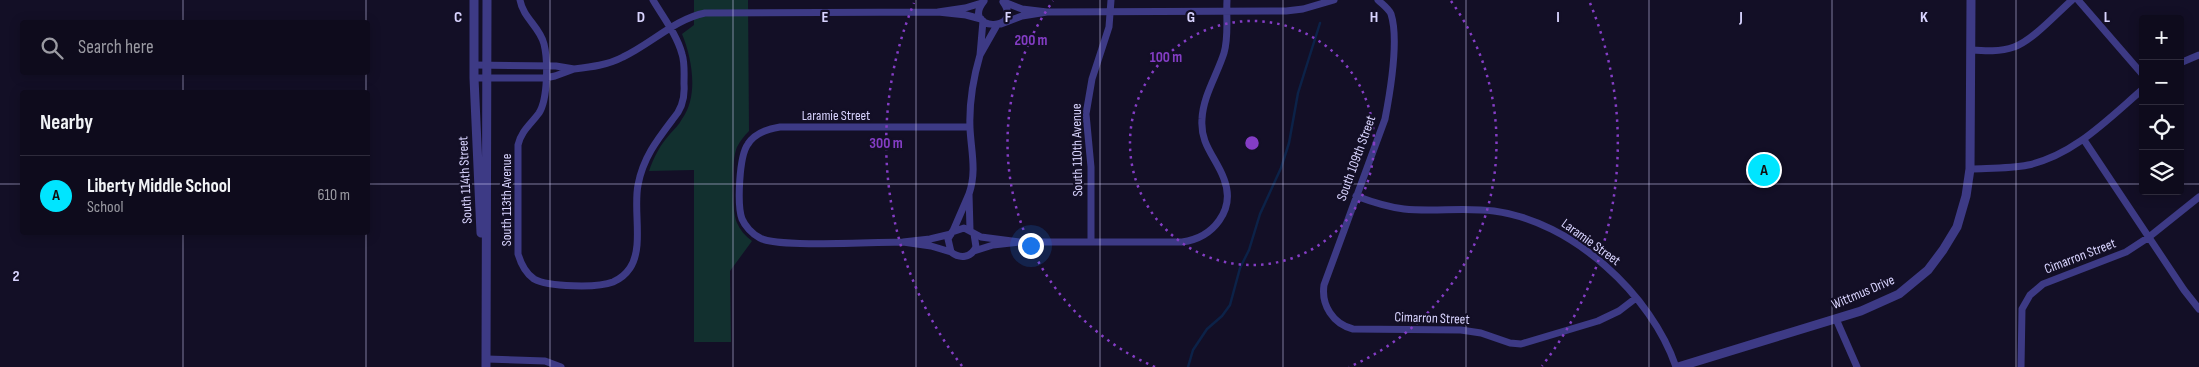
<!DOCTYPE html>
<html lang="en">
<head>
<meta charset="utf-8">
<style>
	body { margin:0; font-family:"Sofia Sans Condensed",sans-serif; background:#171425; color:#f1f3f6 }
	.controls { position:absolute; right:15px; top:15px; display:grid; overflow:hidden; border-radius:5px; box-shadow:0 2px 12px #0003 }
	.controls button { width:45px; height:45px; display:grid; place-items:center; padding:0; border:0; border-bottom:1px solid #2e2b3b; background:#0e0b1c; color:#f1f3f6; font:25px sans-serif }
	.you { position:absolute; left:1030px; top:245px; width:18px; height:18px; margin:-12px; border:4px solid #fff; border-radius:50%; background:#1a73e8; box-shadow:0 0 0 8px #1a73e833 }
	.badge { display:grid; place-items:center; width:32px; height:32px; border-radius:50%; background:#00e5ff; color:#111; font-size:16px; font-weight:700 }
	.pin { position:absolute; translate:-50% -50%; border:2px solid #fff; box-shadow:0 1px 5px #0006 }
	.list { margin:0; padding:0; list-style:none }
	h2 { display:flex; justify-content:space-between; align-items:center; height:65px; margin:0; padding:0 20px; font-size:21px }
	h2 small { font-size:16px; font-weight:400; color:#9b9ba3 }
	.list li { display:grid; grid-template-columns:32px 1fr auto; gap:15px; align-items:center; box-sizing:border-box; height:80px; padding:0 20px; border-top:1px solid #2e2b3b }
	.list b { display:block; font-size:19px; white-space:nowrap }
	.list p { margin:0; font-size:16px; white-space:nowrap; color:#9b9ba3 }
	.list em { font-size:16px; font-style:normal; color:#9b9ba3 }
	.icon { flex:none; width:28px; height:28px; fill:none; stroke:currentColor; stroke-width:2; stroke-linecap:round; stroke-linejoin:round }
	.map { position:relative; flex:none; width:2199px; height:367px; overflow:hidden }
	.search { position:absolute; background:#0e0b1c; box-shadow:0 2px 12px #0003; left:20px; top:20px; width:350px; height:55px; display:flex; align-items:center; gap:12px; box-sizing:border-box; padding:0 18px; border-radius:5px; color:#9b9ba3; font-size:19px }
	.panel { position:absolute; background:#0e0b1c; box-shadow:0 2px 12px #0003; left:20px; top:90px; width:350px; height:145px; border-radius:5px }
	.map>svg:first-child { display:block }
	.green { fill:#12302f }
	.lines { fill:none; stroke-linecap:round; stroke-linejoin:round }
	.stream { stroke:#0c2248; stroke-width:2.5 }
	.minor { stroke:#3d3a85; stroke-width:7 }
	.tertiary { stroke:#3d3a85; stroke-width:9 }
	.grid { fill:none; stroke:#d9d4ff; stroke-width:1; stroke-opacity:0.55 }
	.ring { fill:none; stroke:#843dc5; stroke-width:2.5; stroke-dasharray:2.5 5 }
	.labels { text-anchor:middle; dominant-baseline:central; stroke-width:4.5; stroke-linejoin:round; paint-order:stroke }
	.street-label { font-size:14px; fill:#d9d4ff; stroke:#130f26 }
	.grid-label { font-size:16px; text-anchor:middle; font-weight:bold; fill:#d9d4ff; stroke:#130f26; stroke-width:4.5; stroke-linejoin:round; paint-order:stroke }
	.centre { fill:#843dc5; stroke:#130f26; stroke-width:2.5 }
	.ring-label { font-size:15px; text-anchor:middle; font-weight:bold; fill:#843dc5; stroke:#130f26; stroke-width:4.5; stroke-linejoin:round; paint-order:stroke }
</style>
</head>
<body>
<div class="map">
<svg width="2199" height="367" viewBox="0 0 2199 367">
	<rect width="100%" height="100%" fill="#130f26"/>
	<!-- green -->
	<path class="green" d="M694 0H748L749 131C744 136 740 141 737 147 731 161 731 209 737 223 740 230 745 236 752 241L730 271 731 342H694V170L649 171C654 157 660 145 670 134 674 129 679 125 682 119 699 96 692 58 682 34L694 25Z"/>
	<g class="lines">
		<!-- stream -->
		<path class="stream" d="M1188 367 1193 350 1207 329 1222 316 1230 305 1240 268 1249 250 1260 214 1281 168 1289 143 1298 93 1320 23"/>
		<!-- minor -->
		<path class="minor" d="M520 0C523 18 540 27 544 44 548 60 548 99 539 113 531 124 521 131 518 145V254C521 264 525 273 534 279 548 287 598 288 613 282 620 279 626 274 630 268 644 247 633 210 638 185 643 158 657 140 673 119 682 109 685 97 684 84 684 74 685 63 682 54 677 35 663 17 653 0
			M1378 0C1382 4 1389 9 1391 14 1399 39 1390 93 1385 119L1324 285C1321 305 1333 324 1353 329L1461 330 1481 333 1510 343 1521 344 1598 321 1619 311 1636 298
			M2078 0 2143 75
			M984 1C960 31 1025 33 1003 2
			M1047 12 1286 11 1303 9 1334 0
			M981 19 966 15 938 12 965 8 982 3
			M983 21 980 55 997 25
			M1001 24 1022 16 1047 12 1022 9 1004 2
			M1971 50C1985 51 2000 52 2014 47 2033 40 2056 14 2072 0
			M2180 63 2199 55
			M474 65 556 66 574 69 555 76 545 78H474
			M574 69C591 67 608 65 623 57 651 44 675 19 705 13L938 12
			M2084 140 2184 290 2199 309
			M1970 169C1988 168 2009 169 2028 165 2074 155 2108 119 2143 89
			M969 194C977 171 971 151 970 128 969 104 973 79 980 55
			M1356 196C1372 202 1387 207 1404 209 1434 212 1464 207 1494 211 1572 221 1652 295 1676 367
			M953 231 969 194 970 230
			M974 234 976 247C971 258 960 259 951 252L948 239 952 232 964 228 981 237 1019 242 993 245 974 251
			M903 242C878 242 776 248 760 238 752 234 745 226 742 219 737 205 739 156 748 144 755 133 767 129 780 127H970
			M1019 242H1182C1213 238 1236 210 1224 179 1216 157 1200 145 1202 119 1203 96 1217 75 1224 53 1229 36 1226 18 1227 0
			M1091 242V167L1086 114 1092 79 1109 27 1111 0
			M951 252 931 246 903 242 930 239 951 234
			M1836 319 1857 367
			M487 359 545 361 561 367
			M2021 367 2022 309 2030 295 2043 284 2126 252 2149 237 2199 197"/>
		<!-- tertiary -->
		<path class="tertiary" d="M474 0V78L481 233
			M486 367 487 0
			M1678 367 1861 311 1899 294 1928 270 1943 250 1957 227 1966 196 1970 169 1971 0"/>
	</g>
	<!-- grid -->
	<path class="grid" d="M183 0V22M366 0V22M550 0V367M733 0V367M916 0V367M1100 0V367M1283 0V367M1466 0V367M1649 0V367M1832 0V367M2016 0V367M183 72V92M366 72V92M0 184H22M368 184H2143M2180 184H2199M183 232V367M366 232V367"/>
	<!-- distance rings -->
	<g class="ring">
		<circle cx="1252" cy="143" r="122"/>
		<path d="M1155 367A244 244 0 0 1 1053 1M1451 1A244 244 0 0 1 1349 367"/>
		<path d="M962 366A366 366 0 0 1 914 3M1590 3A366 366 0 0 1 1542 366"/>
	</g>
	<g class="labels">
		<!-- street labels -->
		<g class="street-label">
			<text x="836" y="115">Laramie Street</text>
			<text transform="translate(1077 150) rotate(-91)">South 110th Avenue</text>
			<text transform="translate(1356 158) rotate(-70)">South 109th Street</text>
			<text transform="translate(465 180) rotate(-93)">South 114th Street</text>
			<text transform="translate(506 200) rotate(-90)">South 113th Avenue</text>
			<text transform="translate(1591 242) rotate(36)">Laramie Street</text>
			<text transform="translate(2080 256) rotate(-21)">Cimarron Street</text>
			<text transform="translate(1863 292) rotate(-23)">Wittmus Drive</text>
			<text transform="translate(1432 318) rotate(2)">Cimarron Street</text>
		</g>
	</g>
	<g class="grid-label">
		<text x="458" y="22">C</text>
		<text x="641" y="22">D</text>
		<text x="825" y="22">E</text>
		<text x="1008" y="22">F</text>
		<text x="1191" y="22">G</text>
		<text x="1374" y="22">H</text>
		<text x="1558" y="22">I</text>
		<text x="1741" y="22">J</text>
		<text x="1924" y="22">K</text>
		<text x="2107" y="22">L</text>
		<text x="16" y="281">2</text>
	</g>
	<circle cx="1252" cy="143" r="8" class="centre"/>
	<g class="ring-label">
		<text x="1031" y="45">200 m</text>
		<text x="1166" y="62">100 m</text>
		<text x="886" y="148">300 m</text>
	</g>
</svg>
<div class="controls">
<button>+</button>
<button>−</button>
<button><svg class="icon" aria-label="locate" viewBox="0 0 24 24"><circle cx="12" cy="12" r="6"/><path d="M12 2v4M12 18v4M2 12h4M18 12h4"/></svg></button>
<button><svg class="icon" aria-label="layers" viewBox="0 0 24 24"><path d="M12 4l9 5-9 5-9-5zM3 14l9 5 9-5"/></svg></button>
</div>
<div class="you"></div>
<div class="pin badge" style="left:1764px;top:170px">A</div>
<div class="search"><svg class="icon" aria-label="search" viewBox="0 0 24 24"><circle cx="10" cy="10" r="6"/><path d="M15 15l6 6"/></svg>Search here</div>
<section class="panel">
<h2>Nearby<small></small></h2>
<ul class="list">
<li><span class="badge">A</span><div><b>Liberty Middle School</b><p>School</p></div><em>610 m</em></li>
</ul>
</section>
</div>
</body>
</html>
